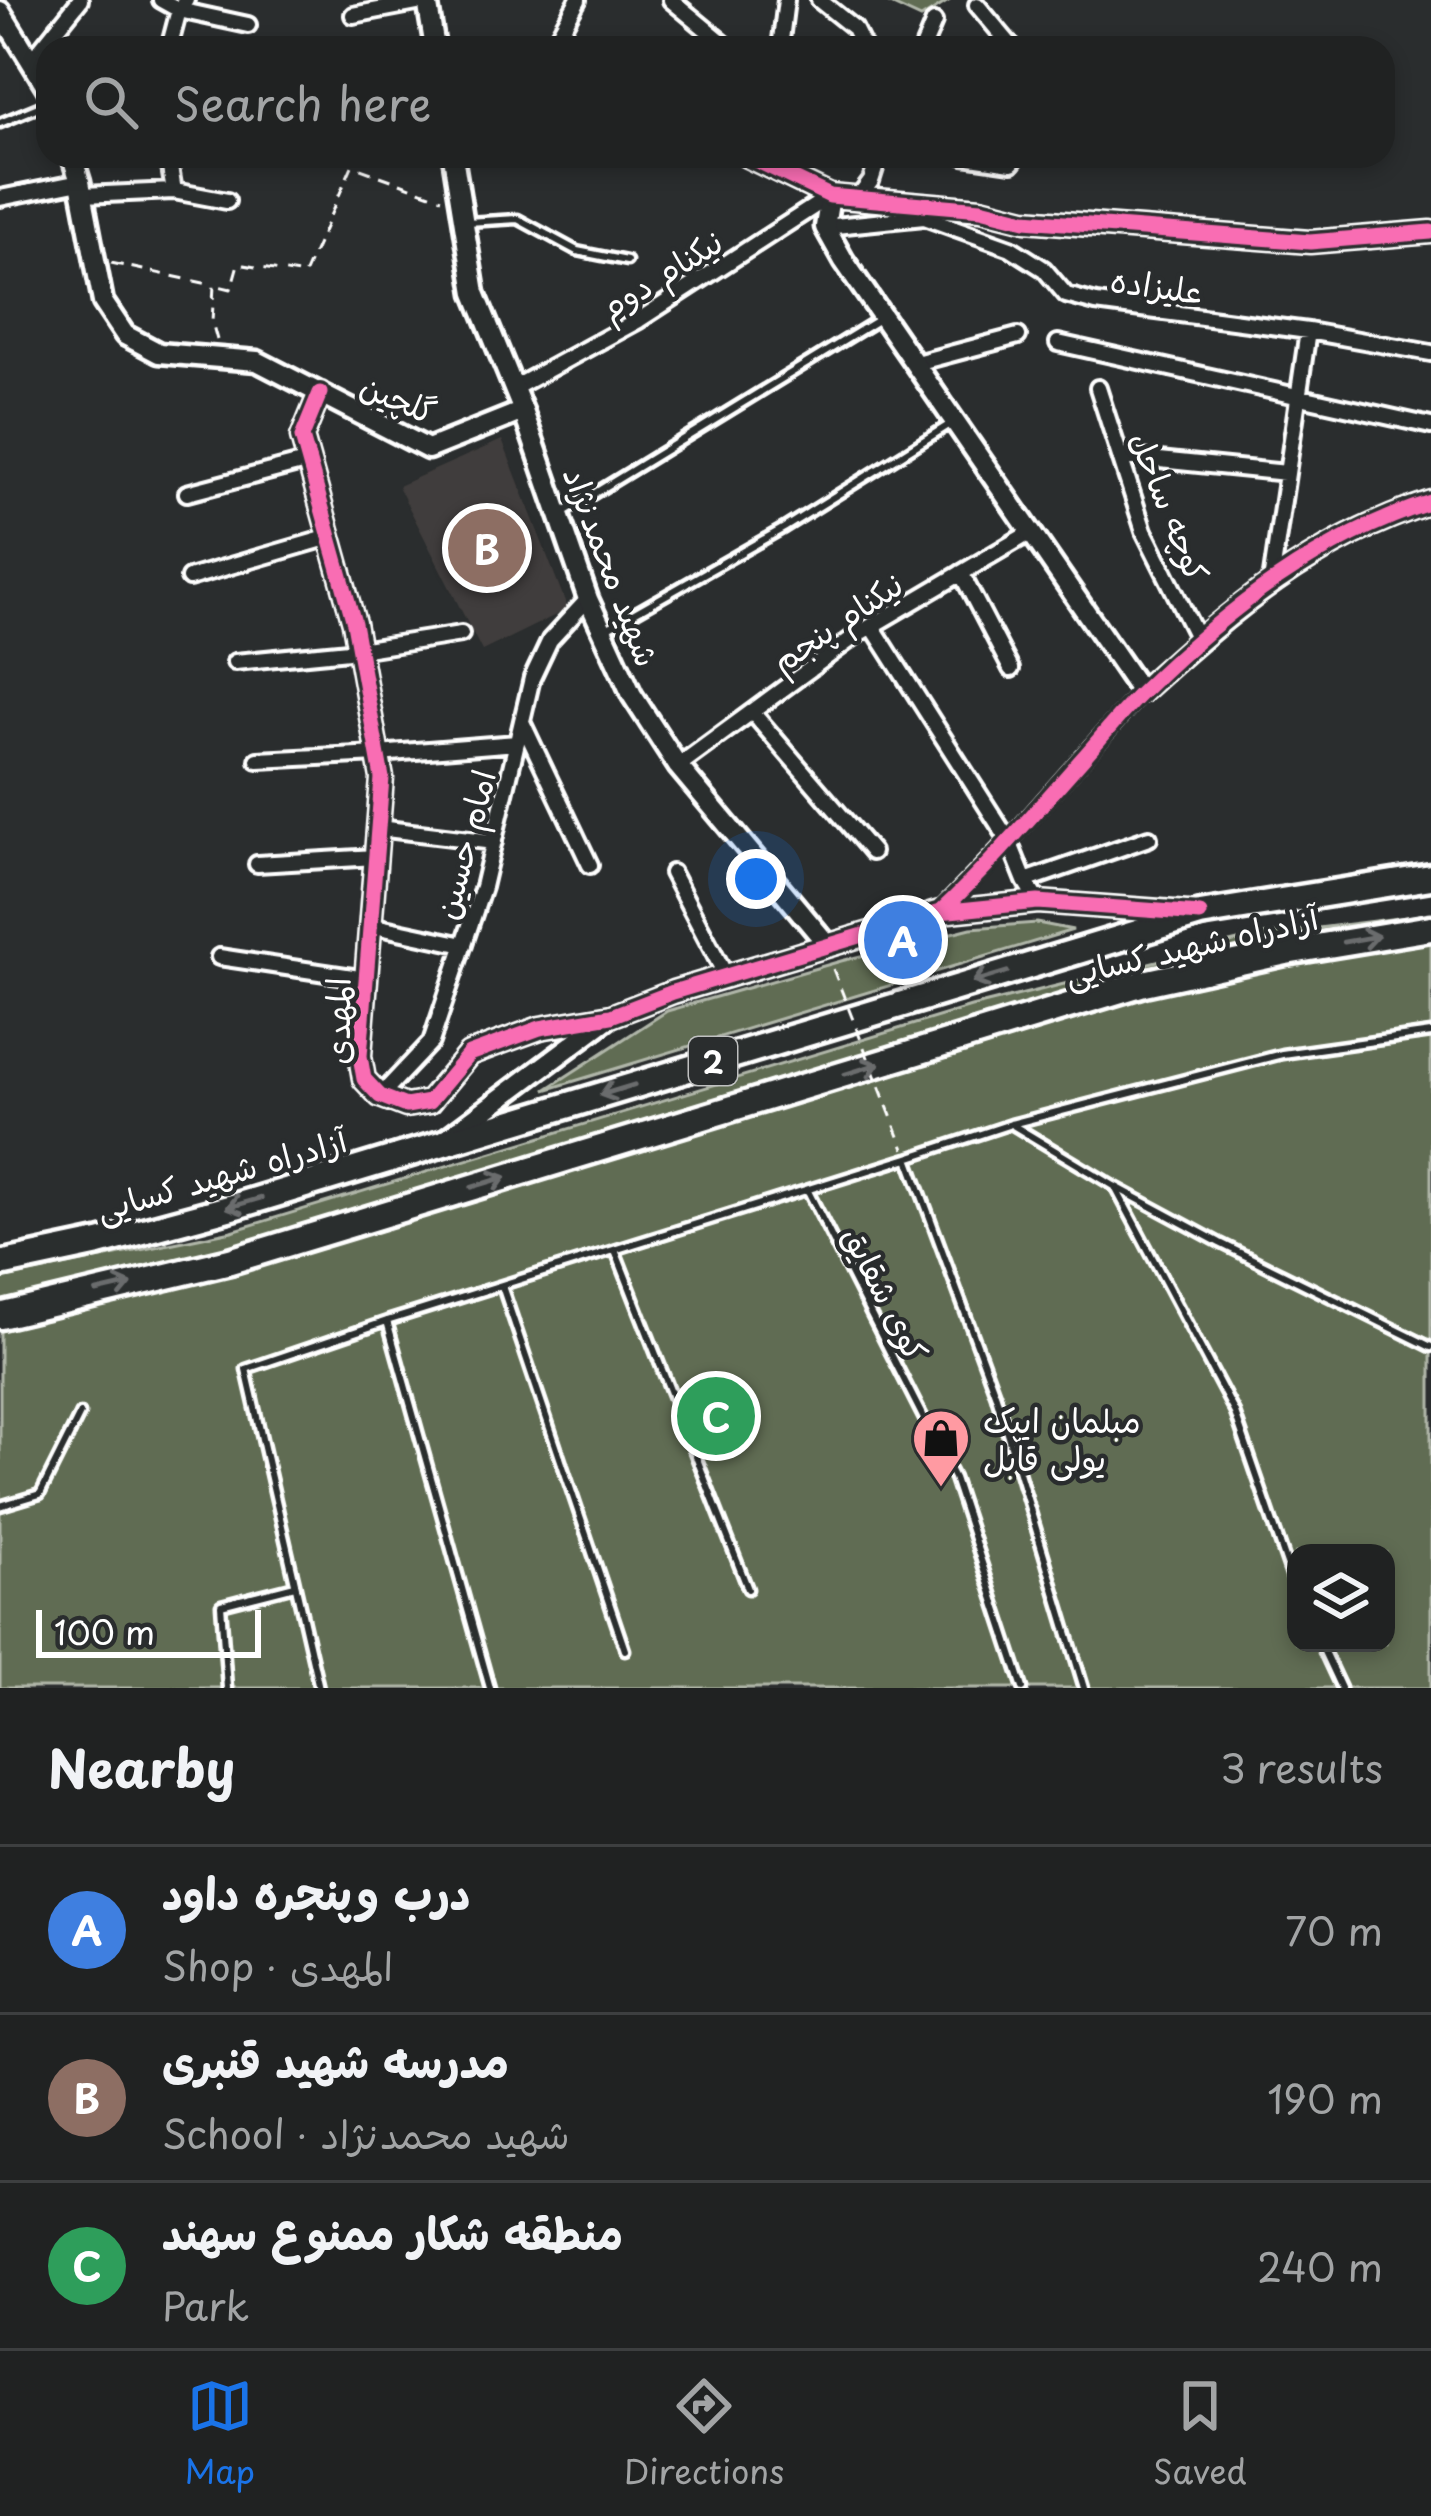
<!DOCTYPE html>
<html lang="en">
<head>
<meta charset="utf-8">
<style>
	body { margin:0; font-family:"Playpen Sans","Playpen Sans Arabic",sans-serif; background:#2d2f2f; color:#f1f3f6 }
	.controls { position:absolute; right:36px; bottom:36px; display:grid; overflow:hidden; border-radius:24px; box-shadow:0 6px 18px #0003 }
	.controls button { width:108px; height:108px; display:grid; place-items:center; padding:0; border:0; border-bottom:3px solid #3d3f40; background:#202222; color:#f1f3f6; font:60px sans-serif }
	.scale { position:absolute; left:36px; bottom:30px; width:225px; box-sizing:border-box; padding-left:12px; border:6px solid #fff; border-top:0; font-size:33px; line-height:42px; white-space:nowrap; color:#fff; -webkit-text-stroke:9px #2a2d2e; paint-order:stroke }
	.you { position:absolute; left:756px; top:879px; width:42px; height:42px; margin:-30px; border:9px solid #fff; border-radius:50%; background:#1a73e8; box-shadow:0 0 0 18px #1a73e833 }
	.badge { display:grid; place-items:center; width:78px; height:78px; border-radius:50%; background:#1a73e8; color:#fff; font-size:39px; font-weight:700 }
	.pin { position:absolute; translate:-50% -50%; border:6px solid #fff; box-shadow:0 3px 12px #0006 }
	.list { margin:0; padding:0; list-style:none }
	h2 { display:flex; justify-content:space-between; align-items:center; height:156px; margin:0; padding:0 48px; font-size:51px }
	h2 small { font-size:39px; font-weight:400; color:#a2a4a5 }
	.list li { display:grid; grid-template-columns:78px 1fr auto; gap:36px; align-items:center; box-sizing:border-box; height:168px; padding:0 48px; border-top:3px solid #3d3f40 }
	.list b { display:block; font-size:45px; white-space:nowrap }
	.list p { margin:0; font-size:39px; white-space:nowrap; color:#a2a4a5 }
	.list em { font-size:39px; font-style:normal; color:#a2a4a5 }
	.icon { flex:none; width:66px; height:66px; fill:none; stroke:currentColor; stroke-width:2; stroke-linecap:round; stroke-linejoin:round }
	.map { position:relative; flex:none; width:1431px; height:1688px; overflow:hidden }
	.search { position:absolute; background:#202222; box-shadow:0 6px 18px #0003; left:36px; right:36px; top:36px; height:132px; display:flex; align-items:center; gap:30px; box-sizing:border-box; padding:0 42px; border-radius:36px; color:#a2a4a5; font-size:45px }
	.sheet { height:660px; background:#202222 }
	nav { display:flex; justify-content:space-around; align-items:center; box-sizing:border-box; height:168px; border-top:3px solid #3d3f40; background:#202222; font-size:33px; color:#a2a4a5 }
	nav a { display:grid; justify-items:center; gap:6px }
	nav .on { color:#1a73e8 }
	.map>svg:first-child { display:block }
	.built { fill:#403d3c }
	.green { fill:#606c53; stroke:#b0b6a9; stroke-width:3; fill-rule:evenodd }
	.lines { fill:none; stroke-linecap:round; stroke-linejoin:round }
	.lane-casing { stroke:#fff; stroke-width:15 }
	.street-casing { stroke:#fff; stroke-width:22 }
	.secondary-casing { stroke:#fff; stroke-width:27 }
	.highway-casing { stroke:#fff; stroke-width:33 }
	.path { stroke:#fff; stroke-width:3; stroke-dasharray:12 9; stroke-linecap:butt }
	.lane { stroke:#2a2d2e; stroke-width:6 }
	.street { stroke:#2a2d2e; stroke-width:14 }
	.secondary { stroke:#2a2d2e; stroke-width:18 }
	.highway { stroke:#2a2d2e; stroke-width:24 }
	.path-bridge { stroke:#fff; stroke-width:3; stroke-dasharray:12 9; stroke-linecap:butt }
	.cycleway-casing { stroke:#2a2d2e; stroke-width:22 }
	.cycleway { stroke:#f96db3; stroke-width:15 }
	.oneway { stroke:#6a6c6d }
	.labels { text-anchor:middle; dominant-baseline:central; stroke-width:9; stroke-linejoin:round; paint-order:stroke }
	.shield { fill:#2a2d2e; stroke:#bfc0c0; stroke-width:3 }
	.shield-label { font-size:30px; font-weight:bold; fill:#fff }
	.street-label { font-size:33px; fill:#fff; stroke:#2a2d2e }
	.poi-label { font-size:33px; fill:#fff; stroke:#2a2d2e; text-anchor:start }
</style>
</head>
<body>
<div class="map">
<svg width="1431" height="1688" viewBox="0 0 1431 1688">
	<rect width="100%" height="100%" fill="#2a2d2e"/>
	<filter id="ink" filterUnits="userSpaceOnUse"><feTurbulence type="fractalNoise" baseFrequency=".00833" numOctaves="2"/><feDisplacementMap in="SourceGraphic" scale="24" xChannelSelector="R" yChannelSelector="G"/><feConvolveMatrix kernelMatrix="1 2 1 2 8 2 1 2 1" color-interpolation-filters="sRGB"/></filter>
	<g filter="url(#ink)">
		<!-- built -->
		<path class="built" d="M502 440 568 609 482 651 398 486Z"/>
		<!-- green -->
		<path class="green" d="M882 0H950L921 18Z
			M1431 914V1688H0V1279L232 1231 971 1007 1262 935ZM1296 1553H1386V1643H1296Z
			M1037 923 1073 930 545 1090 667 1011 841 961 971 928Z"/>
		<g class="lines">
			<defs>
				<path id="lane" d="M0 123 48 103
					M467 222 518 219 577 251 627 261
					M564 512 881 318
					M608 628 784 528 952 423
					M1011 1124 1114 1186 1220 1243 1431 1347
					M1116 1189 1235 1413 1296 1590
					M808 1191 954 1478 1023 1688
					M615 1250 748 1589
					M502 1286 625 1650
					M387 1321 490 1688
					M0 1506 40 1494 80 1414
					M1320 1643 1341 1688
					M227 1688 221 1605 295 1586
					M319 1688 246 1369 387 1321 908 1158
					M1084 1688 996 1396 908 1158 1011 1124 1282 1054 1431 1033"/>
				<path id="street" d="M161 0 179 10 186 0
					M671 0 729 48
					M819 0 854 28 864 48
					M977 5 1013 48
					M353 15 427 1
					M169 48 179 10 248 25
					M548 48 554 43 578 0
					M780 48 786 0
					M923 48 934 22
					M31 61 80 0
					M168 156 174 191
					M964 156 1012 163 1017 156
					M83 195 174 191 227 201
					M859 197 871 181 879 156
					M0 198 80 182
					M825 227 924 217 1011 248 1044 269 1066 295 1096 303 1308 331 1431 353
					M1058 343 1431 426
					M916 363 1018 336
					M514 388 639 320 830 196
					M1098 388 1144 531 1199 641
					M1120 456 1287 473
					M187 493 309 461
					M961 573 1011 669
					M189 578 330 537
					M1271 582 1308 331
					M872 626 1009 841 1025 881 1038 902
					M235 662 359 650 461 634
					M752 712 872 852
					M523 724 590 865
					M258 760 378 754 517 743
					M678 766 858 634 1031 532
					M378 828 494 842
					M257 864 376 857
					M672 873 726 976
					M1025 881 1149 838
					M940 912 1017 832 1141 692
					M370 925 464 945
					M219 957 366 979
					M380 1096 431 1042 483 887 532 678 550 640 588 599"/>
				<path id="secondary" d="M427 0 435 48
					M0 11 48 89
					M72 156 80 182 103 302 125 335 159 353 257 361 428 449 523 411
					M453 156 475 293 523 411 588 599 632 695 678 766 827 944
					M747 156 830 196 981 209 1025 220 1310 242 1431 232
					M830 196 825 227 844 261 1141 692C1231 610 1313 540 1431 502
					M320 393 302 437 354 623 382 778 360 1056 364 1079 380 1096 406 1106 429 1102 469 1054 540 1028 611 1016 673 992 940 912 1038 902 1188 913
					M446 1139 607 1019"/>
				<path id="highway" d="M0 1264 99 1243 236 1206 1200 914 1431 877
					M0 1316 230 1261 1144 983 1286 952 1431 928"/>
			</defs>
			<!-- lane casing -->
			<use href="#lane" class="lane-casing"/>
			<!-- street casing -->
			<use href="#street" class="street-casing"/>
			<!-- secondary casing -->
			<use href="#secondary" class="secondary-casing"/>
			<!-- highway casing -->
			<use href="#highway" class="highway-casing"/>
			<!-- path -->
			<path class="path" d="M111 263 213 285
				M217 340 212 322 214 285 231 289 238 264 304 275 352 166 442 198"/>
			<!-- lane -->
			<use href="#lane" class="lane"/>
			<!-- street -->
			<use href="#street" class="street"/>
			<!-- secondary -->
			<use href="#secondary" class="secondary"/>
			<!-- highway -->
			<use href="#highway" class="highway"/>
			<!-- path-bridge -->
			<path class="path-bridge" d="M833 969 904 1149"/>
			<defs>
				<path id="cycleway" d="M747 156 830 196 981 209 1025 220 1310 242 1431 232
					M320 393 302 437 354 623 382 778 360 1056 364 1079 380 1096 406 1106 429 1102 469 1054 540 1028 611 1016 673 992 940 912 1038 902 1200 914
					M940 912C991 864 1036 811 1083 758 1103 736 1122 711 1144 690 1227 609 1319 538 1431 502"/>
			</defs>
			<!-- cycleway casing -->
			<use href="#cycleway" class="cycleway-casing"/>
			<!-- cycleway -->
			<use href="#cycleway" class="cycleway"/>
		</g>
		<!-- one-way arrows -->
		<defs><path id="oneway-shaft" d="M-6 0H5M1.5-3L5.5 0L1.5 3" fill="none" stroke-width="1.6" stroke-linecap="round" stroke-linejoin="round" transform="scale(3)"/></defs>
		<g class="oneway">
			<use href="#oneway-shaft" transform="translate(1361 939) rotate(-10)"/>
			<use href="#oneway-shaft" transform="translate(990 977) rotate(163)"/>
			<use href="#oneway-shaft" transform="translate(862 1069) rotate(-17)"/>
			<use href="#oneway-shaft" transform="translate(617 1090) rotate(163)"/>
			<use href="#oneway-shaft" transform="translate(489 1182) rotate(-17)"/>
			<use href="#oneway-shaft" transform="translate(244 1203) rotate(164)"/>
			<use href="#oneway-shaft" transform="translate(114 1288) rotate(-13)"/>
		</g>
	</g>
	<!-- icons -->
	<defs>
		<symbol id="shop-pin" viewBox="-11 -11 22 30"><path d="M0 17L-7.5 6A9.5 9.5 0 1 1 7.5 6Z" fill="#ff9aa2" stroke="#2a2d2e"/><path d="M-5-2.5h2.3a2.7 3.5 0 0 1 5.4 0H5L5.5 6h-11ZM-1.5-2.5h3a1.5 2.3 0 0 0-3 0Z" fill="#111"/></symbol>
	</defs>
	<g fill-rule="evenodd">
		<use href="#shop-pin" x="908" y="1405" width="66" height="90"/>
	</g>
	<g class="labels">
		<!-- shield labels -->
		<rect class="shield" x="689" y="1037" width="48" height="48" rx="9"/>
		<g class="shield-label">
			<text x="713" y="1061">2</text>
		</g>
		<!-- street labels -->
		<g class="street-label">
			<text transform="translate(660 273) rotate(-32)">نیکنام دوم</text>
			<text transform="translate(1157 284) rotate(8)">علیزاده</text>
			<text transform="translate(399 397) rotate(23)">گلچین</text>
			<text transform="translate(1171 506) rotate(68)">کوچه ساحل</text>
			<text transform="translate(613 566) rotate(69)">شهید محمدنژاد</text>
			<text transform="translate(836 621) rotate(-34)">نیکنام پنجم</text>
			<text transform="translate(463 844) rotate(-75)">امام حسین</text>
			<text transform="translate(1191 944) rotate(-13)">آزادراه شهید کسایی</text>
			<text transform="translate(336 1021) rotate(-89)">المهدی</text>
			<text transform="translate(221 1173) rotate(-16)">آزادراه شهید کسایی</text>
			<text transform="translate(887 1293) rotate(63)">کوی شقایق</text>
		</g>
		<!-- poi labels -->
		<g class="poi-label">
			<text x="983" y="1419">مبلمان ایپک<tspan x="983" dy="38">یولی قابل</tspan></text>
		</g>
	</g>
</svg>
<div class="controls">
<button><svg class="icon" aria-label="layers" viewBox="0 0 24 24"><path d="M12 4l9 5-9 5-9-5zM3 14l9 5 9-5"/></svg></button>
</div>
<div class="scale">100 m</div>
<div class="you"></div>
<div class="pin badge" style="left:903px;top:940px;background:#3f7fe0">A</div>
<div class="pin badge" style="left:487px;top:548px;background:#8d6e63">B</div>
<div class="pin badge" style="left:716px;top:1416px;background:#2e9e5b">C</div>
<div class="search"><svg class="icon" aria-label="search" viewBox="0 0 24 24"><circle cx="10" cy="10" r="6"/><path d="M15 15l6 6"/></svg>Search here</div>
</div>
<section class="sheet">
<h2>Nearby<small>3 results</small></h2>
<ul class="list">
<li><span class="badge" style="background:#3f7fe0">A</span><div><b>درب وپنجره داود</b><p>Shop · المهدی</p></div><em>70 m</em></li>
<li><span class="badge" style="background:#8d6e63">B</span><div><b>مدرسه شهید قنبری</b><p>School · شهید محمدنژاد</p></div><em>190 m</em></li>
<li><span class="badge" style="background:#2e9e5b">C</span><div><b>منطقه شکار ممنوع سهند</b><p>Park</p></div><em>240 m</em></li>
</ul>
</section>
<nav>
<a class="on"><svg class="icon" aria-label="map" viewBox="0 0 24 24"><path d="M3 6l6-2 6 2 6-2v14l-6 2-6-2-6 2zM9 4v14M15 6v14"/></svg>Map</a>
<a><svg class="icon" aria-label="directions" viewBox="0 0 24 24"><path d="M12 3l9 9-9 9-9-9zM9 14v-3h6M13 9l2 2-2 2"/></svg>Directions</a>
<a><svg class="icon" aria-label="saved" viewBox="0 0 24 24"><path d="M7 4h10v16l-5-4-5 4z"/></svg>Saved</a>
</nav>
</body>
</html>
